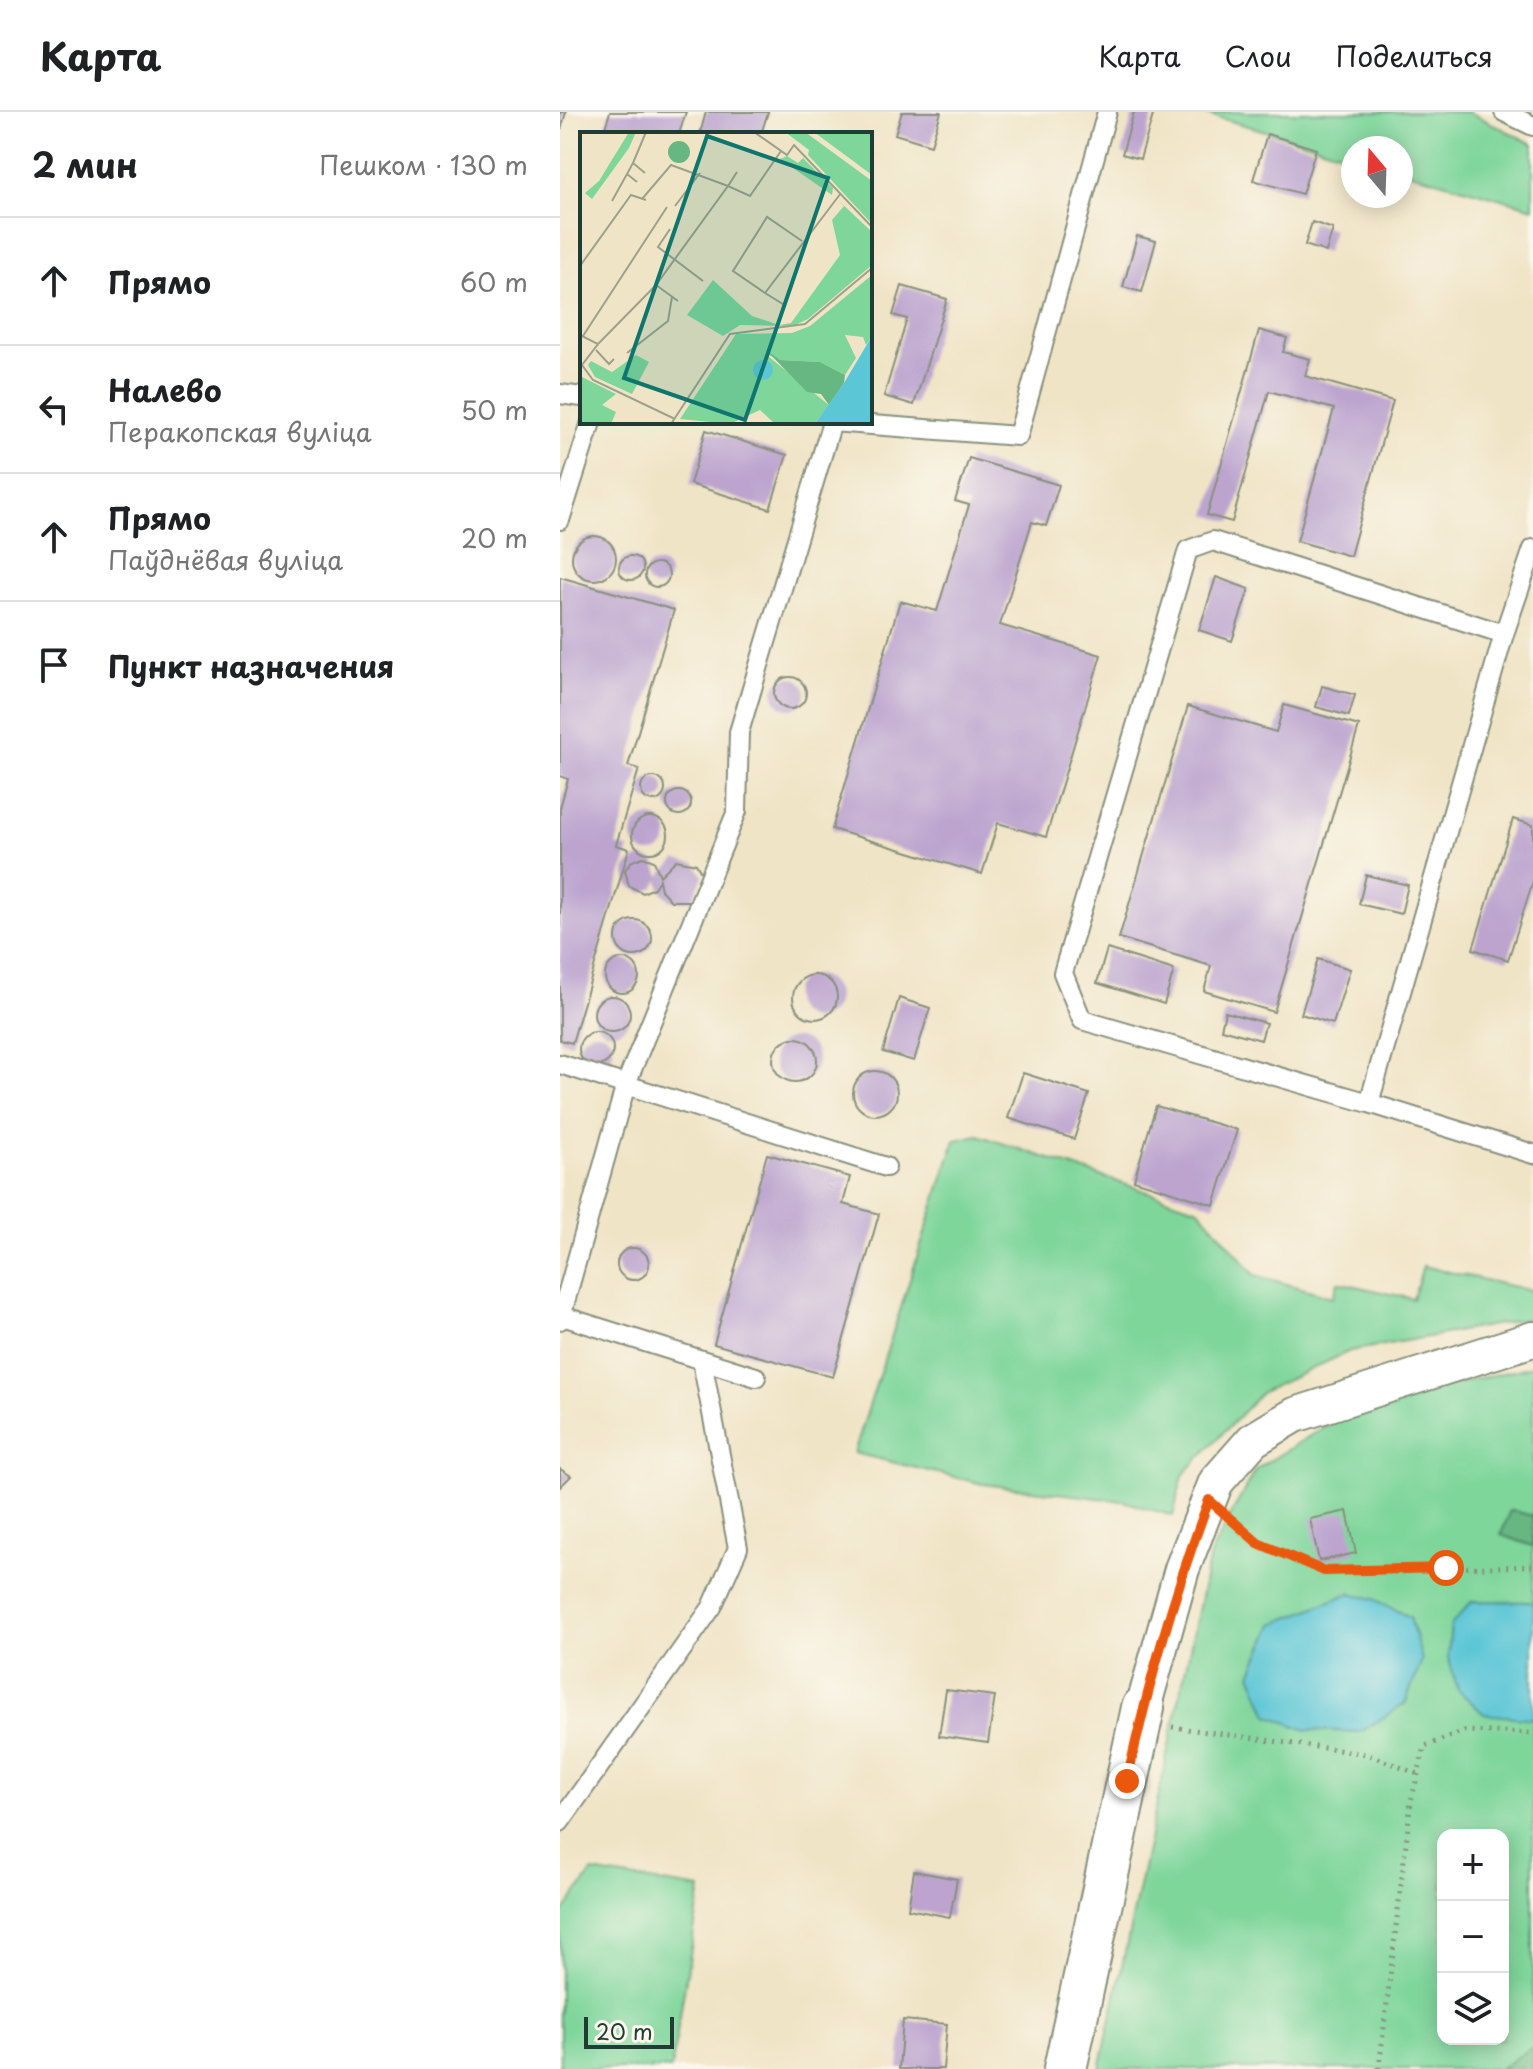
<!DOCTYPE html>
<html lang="ru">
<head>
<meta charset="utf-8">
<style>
	body { margin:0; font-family:"Playpen Sans",sans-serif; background:#f2f2f2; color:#202124 }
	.controls { position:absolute; right:24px; bottom:24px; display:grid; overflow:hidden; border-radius:16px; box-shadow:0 4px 20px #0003 }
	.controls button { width:72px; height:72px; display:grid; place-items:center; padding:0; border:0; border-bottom:2px solid #e0e0e0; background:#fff; color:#202124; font:40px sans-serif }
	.compass { position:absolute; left:781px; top:24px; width:72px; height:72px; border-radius:50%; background:#fff; box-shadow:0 4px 20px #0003; rotate:341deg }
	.scale { position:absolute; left:24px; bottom:20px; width:90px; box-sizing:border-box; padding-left:8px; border:4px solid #1f3d34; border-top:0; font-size:22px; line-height:28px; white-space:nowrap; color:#1f3d34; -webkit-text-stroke:6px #fbf7ec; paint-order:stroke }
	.stop { position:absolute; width:24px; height:24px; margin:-18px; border:6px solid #ea580c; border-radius:50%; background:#fff }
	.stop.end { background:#ea580c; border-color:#fff; box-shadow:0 2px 8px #0008 }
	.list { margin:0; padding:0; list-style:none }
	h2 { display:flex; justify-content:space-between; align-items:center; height:104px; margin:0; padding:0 32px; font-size:34px }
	h2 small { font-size:26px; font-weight:400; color:#757577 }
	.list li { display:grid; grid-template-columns:52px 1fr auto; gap:24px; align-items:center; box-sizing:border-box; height:128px; padding:0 32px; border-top:2px solid #e0e0e0 }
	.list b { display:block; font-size:30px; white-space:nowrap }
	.list p { margin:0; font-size:26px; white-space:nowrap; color:#757577 }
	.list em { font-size:26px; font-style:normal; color:#757577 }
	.icon { flex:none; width:44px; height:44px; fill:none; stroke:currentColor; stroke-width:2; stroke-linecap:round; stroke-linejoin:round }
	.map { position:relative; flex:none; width:973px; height:1957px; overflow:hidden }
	header { display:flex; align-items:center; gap:48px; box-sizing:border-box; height:112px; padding:0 40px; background:#fff; border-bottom:2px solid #e0e0e0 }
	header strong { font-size:38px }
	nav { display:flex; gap:44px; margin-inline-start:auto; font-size:28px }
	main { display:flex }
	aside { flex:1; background:#fff }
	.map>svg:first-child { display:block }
	.green { fill:#7fd69b; stroke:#4f8a68; stroke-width:2; fill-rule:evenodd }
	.forest { fill:#67b783; stroke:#437a5c; stroke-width:2 }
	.water { fill:#5bc6d5; stroke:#3d8284; stroke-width:2 }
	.building { fill:#bca4cf }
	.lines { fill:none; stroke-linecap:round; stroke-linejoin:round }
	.service-casing { stroke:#88907d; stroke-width:22 }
	.minor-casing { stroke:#88907d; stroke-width:38 }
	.tertiary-casing { stroke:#88907d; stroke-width:46 }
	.path { stroke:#88907d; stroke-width:5; stroke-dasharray:2 6; stroke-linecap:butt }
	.service { stroke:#fff; stroke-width:18 }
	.minor { stroke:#fff; stroke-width:34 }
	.tertiary { stroke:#fff; stroke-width:42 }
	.route { stroke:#ea580c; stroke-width:10 }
	.inset-road { fill:none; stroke:#9ca18c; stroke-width:2 }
	.view { fill:#0f766e; fill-opacity:0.15; stroke:#0f766e; stroke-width:4 }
	.inset-edge { fill:none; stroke:#1f3d34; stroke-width:4 }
</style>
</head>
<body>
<header>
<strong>Карта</strong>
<nav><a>Карта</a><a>Слои</a><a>Поделиться</a></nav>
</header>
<main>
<aside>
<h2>2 мин<small>Пешком · 130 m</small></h2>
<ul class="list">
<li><svg class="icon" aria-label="ahead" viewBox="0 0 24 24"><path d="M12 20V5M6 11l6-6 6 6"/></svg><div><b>Прямо</b></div><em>60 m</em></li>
<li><svg class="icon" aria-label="left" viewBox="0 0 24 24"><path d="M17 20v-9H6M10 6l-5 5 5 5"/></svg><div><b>Налево</b><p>Перакопская вуліца</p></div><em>50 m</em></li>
<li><svg class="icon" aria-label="ahead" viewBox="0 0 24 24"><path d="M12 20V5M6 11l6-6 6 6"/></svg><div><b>Прямо</b><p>Паўднёвая вуліца</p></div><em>20 m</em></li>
<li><svg class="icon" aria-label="arrive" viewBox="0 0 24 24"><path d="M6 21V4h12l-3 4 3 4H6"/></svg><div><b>Пункт назначения</b></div></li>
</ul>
</aside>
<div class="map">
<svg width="973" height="1957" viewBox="0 0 973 1957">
	<rect width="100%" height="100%" fill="#fbf7ec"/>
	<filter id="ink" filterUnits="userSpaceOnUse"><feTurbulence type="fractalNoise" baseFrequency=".0125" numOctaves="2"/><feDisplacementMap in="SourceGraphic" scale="16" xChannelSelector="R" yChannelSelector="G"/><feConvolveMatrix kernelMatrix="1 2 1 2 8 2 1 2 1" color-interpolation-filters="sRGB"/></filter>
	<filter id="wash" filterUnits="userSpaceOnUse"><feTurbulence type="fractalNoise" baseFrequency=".006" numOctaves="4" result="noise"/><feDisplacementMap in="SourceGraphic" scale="32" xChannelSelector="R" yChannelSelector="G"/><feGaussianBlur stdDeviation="1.8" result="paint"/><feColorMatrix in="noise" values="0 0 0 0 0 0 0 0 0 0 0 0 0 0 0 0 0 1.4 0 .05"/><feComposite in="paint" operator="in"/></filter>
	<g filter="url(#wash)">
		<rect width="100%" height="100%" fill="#f0e4c6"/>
		<!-- green -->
		<path class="green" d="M639 0H909L973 32V96L841 58V36H793V44Z
			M418 1023 639 1097 695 1163 773 1185 778 1170 853 1187 863 1154 973 1179V1206L790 1239 702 1280 623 1363 613 1404 563 1389 423 1372 294 1341 395 1028Z
			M973 1254V1404L950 1398 941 1423 973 1434V1935L939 1957H540L650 1443 695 1358 798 1294ZM883 1723H943V1927H883Z
			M32 1760 141 1777 111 1957H0V1805Z"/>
		<!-- forest -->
		<path class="forest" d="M950 1398 973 1404V1434L941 1423Z
			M973 1935V1957H939Z"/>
		<!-- water -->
		<path class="water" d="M790 1481 814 1487 850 1505 862 1548 845 1592 800 1620 746 1618 708 1603 691 1562 713 1512Z
			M912 1489 973 1490V1607L924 1602 898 1578 888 1545 891 1513Z"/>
		<g id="blocks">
			<!-- building -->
			<path class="building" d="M0 0H6L1 18H0Z
				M50 0H126L119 22H43Z
				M146 0H208L201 22H140Z
				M342 0H381L371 33 335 22Z
				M574 0H594L580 47 562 42Z
				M707 22 756 37 742 82 693 68Z
				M752 110 773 117 766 140 745 133Z
				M577 124 596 129 582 180 563 175Z
				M342 174 387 187 354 293 324 284 347 207 333 203Z
				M699 218 727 226 723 240 750 247 745 264 833 289 790 444 737 429 774 297 709 279 672 410 647 403Z
				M146 318 227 343 210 397 130 372Z
				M409 346 499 373 486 414 472 410 440 513 541 543 486 725 438 711 422 762 272 717 340 489 377 499 409 393 395 389Z
				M12 446a22 22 0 1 1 44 0a22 22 0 1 1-44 0Z
				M59 456a12 12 0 1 1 24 0a12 12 0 1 1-24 0Z
				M85 463a12 12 0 1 1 24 0a12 12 0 1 1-24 0Z
				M0 465 114 498 68 654 79 657 56 733 69 737 12 931 0 928V696L8 667 0 664Z
				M656 465 689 477 672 529 639 518Z
				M214 581a16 16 0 1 1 32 0a16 16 0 1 1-32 0Z
				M762 574 795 583 789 604 756 595Z
				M724 593 799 614 714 900 644 879 651 854 559 826 628 594 716 620Z
				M81 677a12 12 0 1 1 24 0a12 12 0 1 1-24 0Z
				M107 691a12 12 0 1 1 24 0a12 12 0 1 1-24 0Z
				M72 723a18 18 0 1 1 36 0a18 18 0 1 1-36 0Z
				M953 707 973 713V769L948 848 913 837Z
				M83 745 94 749 100 764 116 748 136 752 143 764 132 789H111L101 778 99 768 94 776 83 781 69 774 65 758 72 749Z
				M806 763 848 773 841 802 799 792Z
				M56 826a18 18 0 1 1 36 0a18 18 0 1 1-36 0Z
				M547 837 614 858 604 892 537 871Z
				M45 864a17 17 0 1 1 34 0a17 17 0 1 1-34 0Z
				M758 847 790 857 773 912 741 902Z
				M233 885a22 22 0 1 1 44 0a22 22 0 1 1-44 0Z
				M34 902a18 18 0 1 1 36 0a18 18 0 1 1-36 0Z
				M339 886 370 896 354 949 323 940Z
				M665 900 706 911 701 928 661 917Z
				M19 937a17 17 0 1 1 34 0a17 17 0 1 1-34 0Z
				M213 948a22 22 0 1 1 44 0a22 22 0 1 1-44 0Z
				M293 981a22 22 0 1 1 44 0a22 22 0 1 1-44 0Z
				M463 961 529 982 514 1027 448 1006Z
				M596 994 677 1018 654 1093 574 1068Z
				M207 1042 290 1065 283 1092 319 1102 273 1265 154 1232Z
				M57 1152a16 16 0 1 1 32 0a16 16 0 1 1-32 0Z
				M0 1357 11 1364 0 1375Z
				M787 1399 796 1441 759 1449 750 1407Z
				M386 1578 435 1584 428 1631 379 1624Z
				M354 1759 397 1767 390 1805 348 1797Z
				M343 1908 387 1912 383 1957H339Z"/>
		</g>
	</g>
	<g filter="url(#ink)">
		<use href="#blocks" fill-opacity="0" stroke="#88907d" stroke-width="2"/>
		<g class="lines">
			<defs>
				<path id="service" d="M944 0 973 14
					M0 282 22 285
					M0 408 31 310
					M944 522 653 429 628 438 503 861 522 908 809 991 944 522 973 437
					M0 952 326 1055
					M809 991 973 1042
					M2 1204 196 1265
					M0 1208 66 972 177 699 179 620 272 310 458 324 547 0
					M0 1710 152 1495 178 1436 142 1249"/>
				<path id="minor" d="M583 1596 622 1457 656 1370 693 1328 735 1303 973 1227"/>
				<path id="tertiary" d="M505 1957 583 1596"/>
			</defs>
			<!-- service casing -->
			<use href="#service" class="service-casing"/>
			<!-- minor casing -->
			<use href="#minor" class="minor-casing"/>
			<!-- tertiary casing -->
			<use href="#tertiary" class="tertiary-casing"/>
			<!-- path -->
			<path class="path" d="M672 1409 698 1431 764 1459 973 1454
				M612 1615 807 1642 858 1662
				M819 1957 851 1689 865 1634 904 1619 973 1621"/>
			<!-- service -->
			<use href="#service" class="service"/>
			<!-- minor -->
			<use href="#minor" class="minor"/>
			<!-- tertiary -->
			<use href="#tertiary" class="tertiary"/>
		</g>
	</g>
	<g class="lines" filter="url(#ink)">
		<!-- route -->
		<path class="route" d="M567 1669C588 1573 614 1480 649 1388L698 1431 764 1459 886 1456"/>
	</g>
	<!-- overview -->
	<g transform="translate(20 20)">
		<rect width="292" height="292" fill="#f0e4c6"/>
		<path d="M49 0H56L49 16 12 67 5 61 19 49ZM205 0H225L292 49V92L228 23 229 18ZM234 0H292V43ZM207 24 218 31 223 26 253 56 252 63 200 27ZM258 68 292 100V133L228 187 213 194 160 193 143 204 107 183 133 148 172 184 199 193 211 191 260 123 252 88 264 74ZM292 143V204L286 213 283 205 265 203 276 226 265 243 240 230 200 228 184 221 249 273 235 292H195L180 278 150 292 100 287 156 202 212 201 230 194ZM56 223 69 230 52 262 15 245 8 233 11 229 32 240ZM0 244 36 262 22 273 36 280 31 292H0Z" fill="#7fd69b"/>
		<path d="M88 20a11 11 0 1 1 22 0a11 11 0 1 1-22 0ZM186 218 200 228 240 230 265 243 264 251 249 273 241 262 227 260Z" fill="#67b783"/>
		<path d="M292 204V292H235L264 251ZM173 238a10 10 0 1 1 20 0a10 10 0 1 1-20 0Z" fill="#5bc6d5"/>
		<path class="inset-road" d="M174 0 207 23 214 13 292 95M53 31 66 0M47 42 53 31 65 41M62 67 91 33 148 54 157 40M32 69 47 42 57 50M95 74 120 41M90 97 78 115 123 149M222 109 187 85 153 139 185 161 261 61M0 134 51 63 66 68M76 153 98 169M185 161 206 174M0 203 18 212 2 233 13 248 95 287M3 204 87 75M18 212 76 153 148 54 170 64 201 19M16 218 29 232 34 227M47 221 88 189 92 165M91 292 150 202 225 192 292 136"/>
		<path class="view" d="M127 4 248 46 165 288 44 246Z"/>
		<rect width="292" height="292" class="inset-edge"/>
	</g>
</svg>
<div class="controls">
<button>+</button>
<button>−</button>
<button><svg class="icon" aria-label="layers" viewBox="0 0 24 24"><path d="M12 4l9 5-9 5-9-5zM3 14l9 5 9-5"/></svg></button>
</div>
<svg class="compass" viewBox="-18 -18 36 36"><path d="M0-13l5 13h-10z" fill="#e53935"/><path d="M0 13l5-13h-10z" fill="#757577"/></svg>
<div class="scale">20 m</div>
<div class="stop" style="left:886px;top:1456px"></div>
<div class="stop end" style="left:567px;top:1669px"></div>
</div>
</main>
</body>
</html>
